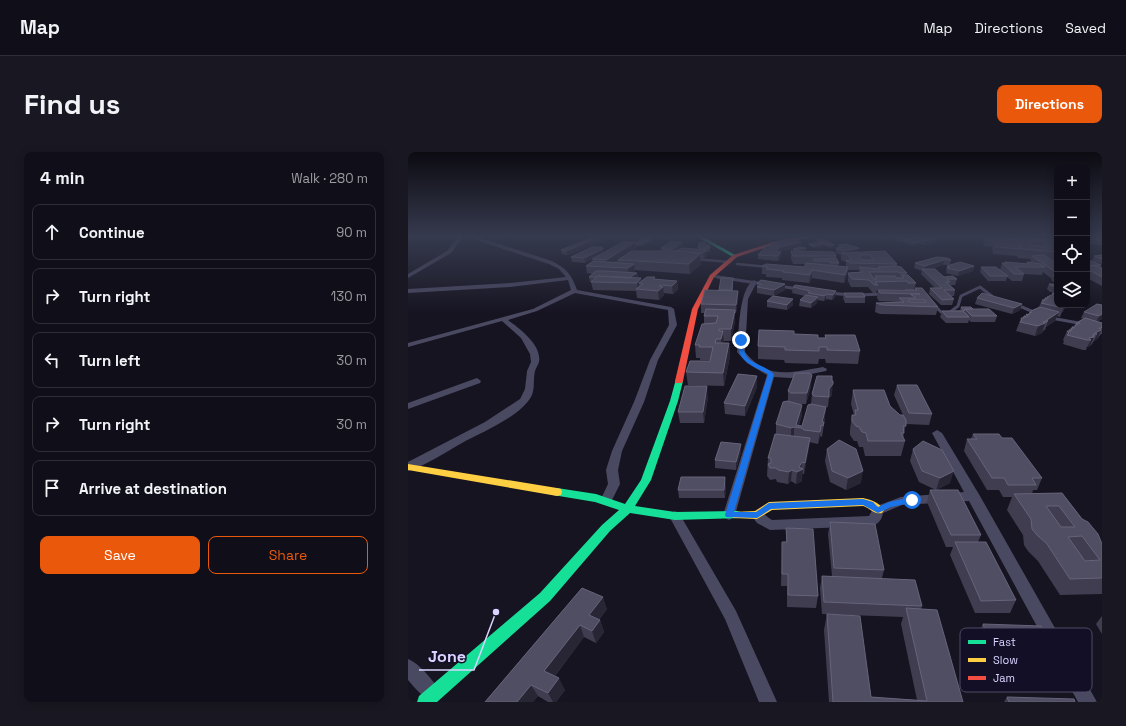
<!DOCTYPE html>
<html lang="en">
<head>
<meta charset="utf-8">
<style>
	body { margin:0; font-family:"Space Grotesk",sans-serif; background:#191822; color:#f1f3f6 }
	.controls { position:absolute; right:12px; top:12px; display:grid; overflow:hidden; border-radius:8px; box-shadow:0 2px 10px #0003 }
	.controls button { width:36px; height:36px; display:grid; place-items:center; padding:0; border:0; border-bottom:1px solid #302f38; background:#100f19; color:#f1f3f6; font:20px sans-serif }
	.stop { position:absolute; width:12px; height:12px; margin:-9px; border:3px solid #1a73e8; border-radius:50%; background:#fff }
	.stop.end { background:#1a73e8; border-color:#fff; box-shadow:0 1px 4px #0008 }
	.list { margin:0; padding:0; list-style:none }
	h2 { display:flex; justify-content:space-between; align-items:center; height:52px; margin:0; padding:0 16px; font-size:17px }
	h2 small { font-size:13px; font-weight:400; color:#9c9ca2 }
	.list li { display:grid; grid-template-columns:26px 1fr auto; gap:12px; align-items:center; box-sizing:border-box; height:56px; margin:0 8px 8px; padding:0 8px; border:1px solid #302f38; border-radius:8px }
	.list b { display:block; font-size:15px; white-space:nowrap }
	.list em { font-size:13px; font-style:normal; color:#9c9ca2 }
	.actions { display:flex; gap:8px; padding:12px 16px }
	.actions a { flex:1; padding:9px 0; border:1px solid #ea580c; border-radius:8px; text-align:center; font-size:14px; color:#ea580c }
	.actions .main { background:#ea580c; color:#fff }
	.icon { flex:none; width:22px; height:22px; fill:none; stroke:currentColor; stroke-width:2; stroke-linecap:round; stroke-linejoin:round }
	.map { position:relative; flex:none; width:694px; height:550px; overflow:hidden; border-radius:8px }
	header { display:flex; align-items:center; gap:24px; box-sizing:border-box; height:56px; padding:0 20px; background:#100f19; border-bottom:1px solid #302f38 }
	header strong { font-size:19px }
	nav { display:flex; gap:22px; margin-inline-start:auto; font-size:14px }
	.intro { display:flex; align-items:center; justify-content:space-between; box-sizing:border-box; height:96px; padding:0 24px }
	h1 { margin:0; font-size:28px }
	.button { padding:10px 18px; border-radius:8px; background:#ea580c; color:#fff; font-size:14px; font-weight:700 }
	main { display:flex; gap:24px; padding:0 24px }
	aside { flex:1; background:#100f19; border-radius:8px; box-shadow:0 2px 10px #0003 }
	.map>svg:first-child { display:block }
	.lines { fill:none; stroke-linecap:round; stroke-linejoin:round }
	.lane-far1 { stroke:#4a4962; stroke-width:2.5 }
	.lane { stroke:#4a4962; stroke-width:3 }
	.street { fill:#4a4962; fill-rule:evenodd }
	.fast { fill:#16e098; fill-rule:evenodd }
	.slow { fill:#ffcf43; fill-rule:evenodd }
	.jam { fill:#f24e42; fill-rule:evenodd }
	.wall { fill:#403d50 }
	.shaded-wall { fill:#282635 }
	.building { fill:#504e63; stroke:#66637b; fill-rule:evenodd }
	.route { fill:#1a73e8 }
	.key { fill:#130f26; stroke:#4e4a67; stroke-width:1 }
	.key-label { font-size:11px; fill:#d9d4ff }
	.leader { fill:none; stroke:#d9d4ff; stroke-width:1.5 }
	.callout-dot { fill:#d9d4ff; stroke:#130f26; stroke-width:1.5 }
	.callout-label { font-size:16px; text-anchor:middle; font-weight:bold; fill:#d9d4ff; stroke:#130f26; stroke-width:3; stroke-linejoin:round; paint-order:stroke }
</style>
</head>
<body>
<header>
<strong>Map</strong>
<nav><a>Map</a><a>Directions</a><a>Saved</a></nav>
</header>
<div class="intro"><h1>Find us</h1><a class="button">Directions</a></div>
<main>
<aside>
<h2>4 min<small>Walk · 280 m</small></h2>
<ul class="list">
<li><svg class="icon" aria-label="ahead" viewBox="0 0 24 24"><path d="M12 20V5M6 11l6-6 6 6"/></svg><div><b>Continue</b></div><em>90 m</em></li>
<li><svg class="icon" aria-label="right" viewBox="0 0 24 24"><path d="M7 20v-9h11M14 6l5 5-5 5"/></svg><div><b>Turn right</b></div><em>130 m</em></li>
<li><svg class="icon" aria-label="left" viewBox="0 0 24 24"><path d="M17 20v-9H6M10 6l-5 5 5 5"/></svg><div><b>Turn left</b></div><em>30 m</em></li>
<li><svg class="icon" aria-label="right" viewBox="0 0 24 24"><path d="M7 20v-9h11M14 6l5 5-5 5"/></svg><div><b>Turn right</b></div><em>30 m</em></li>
<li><svg class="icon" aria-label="arrive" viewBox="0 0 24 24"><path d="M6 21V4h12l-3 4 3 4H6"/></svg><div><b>Arrive at destination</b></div></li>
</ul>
<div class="actions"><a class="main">Save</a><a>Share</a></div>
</aside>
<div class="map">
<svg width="694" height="550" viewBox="0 0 694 550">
	<rect width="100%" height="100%" fill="#161421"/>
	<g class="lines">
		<!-- lane-far1 -->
		<path class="lane-far1" d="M287 107 321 110
			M329 112 360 115
			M304 124 317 126"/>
		<!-- lane -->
		<path class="lane" d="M310 125 349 131
			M371 134 390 137
			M422 141 442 143
			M450 143 476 142
			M525 152 533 160 541 161 550 154 553 144 572 135 585 145
			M607 152 630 162
			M643 166 676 172"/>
		<!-- street -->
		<path class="street" d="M50 85H55L43 101 0 126V122L39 99Z
			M64 85H70L144 109C158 116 164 123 169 138L263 155 266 157 269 173 250 208 236 250 214 299 210 318 212 332 202 352 198 353 194 352 192 349 200 332 198 318 204 299 226 250 242 208 261 173 260 158 167 141 129 159 100 168C112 177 134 193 131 210 130 213 128 216 127 219 125 227 127 235 124 243 114 264 74 280 54 291 38 300 17 314 0 319V310L77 270 112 247 117 237 119 219 123 210 122 202 113 186 94 169 0 195V191L125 157 163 138 160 128 102 135 0 141V137L102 131 158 125 151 117 141 112 74 90Z
			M346 128 349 130 340 147 337 200C360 229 384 220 415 215L419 217 418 219 383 226 366 225 327 363 325 366 321 368 317 366 315 363 359 223 339 211 329 200C331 183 330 137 346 128Z
			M69 226 73 229 72 231 0 257V251Z
			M529 278 534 281 572 344 689 550H670L561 349 494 353 475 361C474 367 471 372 464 374L362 378 349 371 343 363 345 360C353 357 357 364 364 368L461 364 466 355 493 345 556 340 524 281Z
			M267 359 271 361 328 459 369 550H351L317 467 261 364 263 361Z
			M0 507C11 511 28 531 33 542L30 548C17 550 8 537 0 528Z"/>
		<!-- fast -->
		<path class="fast" d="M290 85H295L329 104 325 105Z
			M268 227H274L275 229 270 249 243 328 227 354 267 360 329 359 333 360 335 363 333 366 267 368 222 361 202 379 142 449 29 550H9L11 544 132 441 194 373 211 358 187 350 145 343 144 340 145 337 149 336 188 342 217 352 233 328 262 249Z"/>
		<!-- slow -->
		<path class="slow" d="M0 312 149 336 153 337 154 340 153 343 149 344 0 318Z
			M455 346C463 348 471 350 476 358L474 361C466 363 462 356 455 354L364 358 349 367 325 366 323 363 325 360 347 359 361 350Z"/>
		<!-- jam -->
		<path class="jam" d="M393 85H404L368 92 329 105 306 125 290 157 275 229 274 231H268L267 229 284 157 302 123 325 103 366 90Z"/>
	</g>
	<!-- wall -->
	<path class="wall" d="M255 85H274V89L267 90H274L275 95 272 97H291V91L297 93H301L302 100H299V103L296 106H292L293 112 282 122 227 118 225 121H229L230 126H233L234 129 247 125V127L269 129 270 137 265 142 255 141 256 143 251 148 229 146 228 139 185 138 183 130H182L181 125 185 122 179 121 178 114 185 109 184 107 177 111 164 110 163 105 196 101 232 89V87L248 86 242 88 244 90 234 94H227L228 97 224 99H253V96L262 90Z
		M471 85H483L477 88 471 87Z
		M489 85H543L529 88 528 91 517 93 512 92 506 94 495 90V89L494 90 487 88V86Z
		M577 85H591L609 87 610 85 649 88V110L645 109 649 112V153H664L656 157 655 160H654L652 165 649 164 647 169 638 175 637 178H636L634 181 627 184 608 179 613 166H614L616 164H618V162L620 163 621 161 623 159 631 155 634 148 637 147 639 145 644 143V141L647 140H642L639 137 641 132H648L643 128 644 127 635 120 634 123 616 122 614 129H604L599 125 598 129H580L572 120 573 115 592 118 594 111H597V110L618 112 619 110 622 111 623 107 610 106 609 104 585 102 584 95 576 94 575 91Z
		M694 85V93L683 92 681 95H679V88L683 90 684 87Z
		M409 88 426 93V95L422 96 416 94V95L406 96 401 94V92L410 91 409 90Z
		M196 89 160 103 154 102 153 98Z
		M393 90V95L372 99 371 100H373V105L370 109 350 107V103L363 94V92Z
		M430 93 489 112V115L499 121 498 123 508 131 506 138H507V136L530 155 528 163 472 162 467 160 468 151 490 150 471 149 469 146 470 138H497V137L469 138 468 141H465L460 135H443L440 129V121L451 120V118H440L439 123 436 131 404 126 401 131 374 128V126L358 125V122H354V114L396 115 398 112H385L383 106V99H385V97L428 104V106L431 111 430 114 438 115V110L433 108V103L428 101V96H430Z
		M694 103V112L684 109 686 104Z
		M543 108 542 113H535L523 117 536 125 549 127 547 133H542L547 138 546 144H542L546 147 544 153H533L521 142 522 136H527L513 122 514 119 506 116 507 111Z
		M679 109 693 113 692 115 694 116V134L679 126Z
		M539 114H566L565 119 550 124 538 121 539 119H538Z
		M349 131 377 132V138L366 144 349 141Z
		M325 132V139H330V147L328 161H327V169L323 189H316V191H321L322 204 316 234 280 233 278 220 302 209V208H292V206H288L287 193 296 172V164L297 161H293V152L311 138Z
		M385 135 428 139 427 145 424 148 418 147 416 149 409 148V151L403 156 391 154 392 148 397 144 384 141Z
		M436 141 457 145V151H437L435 146Z
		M569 146 614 152 612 158 604 162 567 152Z
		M359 149 385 153 379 158 359 155Z
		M694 153V167L689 170 694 171V182H693L689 187 686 189 684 192 682 194 679 195 678 198H675L655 192 656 189 655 188 659 179H660L663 176H664V175H666L667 173H668L670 170 676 167 673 166 676 160Z
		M553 155 565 157 589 164 587 170H563L561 168 560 171H538L532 165 534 159 552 158Z
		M386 182 410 186H417V183L452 199 450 212 418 211 417 207H411L410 212 377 211 376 208 350 207V194Z
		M349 224V235L337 264 317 262 316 251Z
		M489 233 524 262 521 273 498 272 495 286 497 289 493 304H457L455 295H451L449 289H446L442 283V278L444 263H446L443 252 445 238 482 254 492 263H495L486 243Z
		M403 234 398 252H392L394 263 391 273 394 274 403 252 404 242 424 240V243L421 246 420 255H417V266L414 285 412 284 410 292 401 290 396 322H394V329L388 332 383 329 380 332 369 330 368 327 362 328 359 324 360 306 368 282V272L380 249V239Z
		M300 245 296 271H272L270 260Z
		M565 282 594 286 634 326 629 338H625L624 342 654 341 694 392V442L652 443 630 409 620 399 616 393 615 383 599 358 604 345H595L591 338H579L556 299 559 287H563Z
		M419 297 453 331 438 338 422 330 417 309Z
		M505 297 542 331 528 338 511 330 502 309Z
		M333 300 328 318 307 316V308Z
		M318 333 317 346H271L270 338Z
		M522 338 573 383 570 390 608 448 602 461H567L542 403 545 395H538L519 350Z
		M422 370 476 418 474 426 514 454 513 457 555 550H421L416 478 419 462 463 545 509 548 493 472 495 465 414 462 412 436 414 424H424L420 382Z
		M378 376 410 444 408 456 379 455V434H373L374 390H378Z
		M174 436 199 457 191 468H192L196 480 188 491 176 485 147 524 157 538 148 550H140L130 544 125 550H77Z
		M694 464V482L688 472Z
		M575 472 653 515 644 527 583 525 569 485Z
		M599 545 667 550H596Z"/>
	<!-- shaded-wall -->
	<path class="shaded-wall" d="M192 85H195L196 89 160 103 158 99Z
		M244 85H247L248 86 238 89 237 87Z
		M269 85H274V89L263 91 262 86Z
		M479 85H483L477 88V86Z
		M532 85H543L529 88 528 91 517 93V89Z
		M243 88 244 90 234 94V92Z
		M227 90 228 97 199 115 198 108Z
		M274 90 275 95 265 103 264 98Z
		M393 90V95L372 99 373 95Z
		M512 90V92L506 94V91Z
		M416 92V95L406 96 407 94Z
		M426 93V95L422 96V94Z
		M372 95V100L368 105V100Z
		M398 96V99L390 101V98Z
		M451 96 450 101 436 102V99Z
		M195 97 196 102 177 111 176 106Z
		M299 98V103L296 106 295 101Z
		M373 100V105L370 109V104Z
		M292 102 293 112 282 122 281 112Z
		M536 108 535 113 516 119 517 114Z
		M226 112 227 119 221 124 220 116Z
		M566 114 565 119 550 124 551 119Z
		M440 115 439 123 436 131 437 123Z
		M404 118V126L401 131 402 123Z
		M229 121 230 127 219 126Z
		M233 126 234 132 231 131V137L230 138 229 131Z
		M269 129 270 137 265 142 264 134Z
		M377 132V138L366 144V138Z
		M253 133V136L255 135 256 143 251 148 250 139 251 134Z
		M330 139V147L328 161V153Z
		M428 139 427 145 424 148 425 143Z
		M418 142V147L416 149 417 144Z
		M410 145 409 151 403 156V151Z
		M385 147V153L379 158V153Z
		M614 152 612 158 604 162 606 156Z
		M654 153H664L656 157 655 160H654L656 154Z
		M327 158V169L323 189V177Z
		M651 160 647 169 638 175 640 169 639 168Z
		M694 162V167L688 170 691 164Z
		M637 171 634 181 627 184 630 174Z
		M693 178 689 187 686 189 689 182 687 181Z
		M315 179 316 192 314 200 313 187Z
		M686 185 682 194 679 195 683 188 681 186Z
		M321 191 322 204 316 234 315 221Z
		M404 223 403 234 398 252 399 241Z
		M349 224V235L337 264V254Z
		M425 229 424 243 421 246V237Z
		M299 234 300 245 296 271 295 260Z
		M394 253V263L390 275 388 273Z
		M418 255 417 266 415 273 414 270Z
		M413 273 412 284 410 292 412 280Z
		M386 275V286L383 287V276Z
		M402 286 401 297 396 322 397 311Z
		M333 292V300L328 318V310Z
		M394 310 393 318 395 317 394 329 388 332 389 320 391 315Z
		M384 318 383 329 380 332 381 320Z
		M455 319 453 331 438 338 440 326Z
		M546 319 542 331 528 338 532 326Z
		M317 325 318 333 317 346 316 338Z
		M195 445 199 457 185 475 181 463Z
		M192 468 196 480 188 491 184 479Z
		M172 473 176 485 142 530 136 519Z
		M151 526 157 538 148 550H145L140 541Z
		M123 533 130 544 125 550H109Z"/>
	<!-- building -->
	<path class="building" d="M185 85H192L158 99 153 98Z
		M235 85H244L237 87H232Z
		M489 85H494L498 86 495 87 487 86Z
		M505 85H524L529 86 517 89Z
		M577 85H591L609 87 612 97 587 95 586 89 577 88Z
		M610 85 649 88V100L613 97ZM622 89 636 90 638 95 623 93Z
		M686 85H694V89L684 87Z
		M381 87 393 90 373 95 363 92Z
		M416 87 426 93 422 94 409 88Z
		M502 87 512 90 506 91 496 88Z
		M234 88H243L234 92 227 91Z
		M679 88H682L683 90H679Z
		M215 90H227L198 108 184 107Z
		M263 90H274L264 98 253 96Z
		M297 90V93H301L302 96H290L291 91Z
		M411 90 416 92 407 94 401 92Z
		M438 92 451 96 436 99 428 96 435 95 430 93Z
		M358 94 372 95 368 100H373L370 104 350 103Z
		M184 95H194L195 97 176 106 163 105Z
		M393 95 398 96 390 98 385 97Z
		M275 96 299 98 295 101 267 99Z
		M224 99H270L292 102 281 112 210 108Z
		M383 99 426 100 428 104H385Z
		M477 99 489 112 442 111 438 109 443 108 440 103 433 101ZM451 103H462L466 108H454Z
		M636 103 649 112V119H646L624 104Z
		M694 103V107L686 104Z
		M529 105 539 106 543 108H536L517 114 507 111Z
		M428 106 431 111H422L421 109H406L405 107Z
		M185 109 226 112 220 116 178 114Z
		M679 109H684L693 113 679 114Z
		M552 110 566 114 551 119 539 116 542 115 539 114Z
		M597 110 621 112 619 110 632 112 637 115H607L616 122H606L594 111H599Z
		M398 111 440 115 437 123 404 118 402 123 375 120 376 119 358 117 360 115 354 114 358 112 396 115Z
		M487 114 493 115 499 121H492L490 120H461L466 127H469L467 124H487L489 126H496L493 123H500L508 131H500L499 129 467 130 470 133H466L461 128 444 127 440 121 455 120 451 115 472 117 470 115Z
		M679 114H688L694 116V125L679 117Z
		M573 115H588L600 124H582Z
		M514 117H527L536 125 545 124 549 127H539L542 130H538L547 138H536L546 147 534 148 522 136H534Z
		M188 119H196L229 121 220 126 190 124 189 125H181Z
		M645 123H649V126Z
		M190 124 233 126 229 131 183 130Z
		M239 125H247L245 127 269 129 264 134 253 133 251 134 255 135 250 139 228 137 235 132 231 131Z
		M313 126H325L324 138H311Z
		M353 128 377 132 366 138 349 135 353 132 349 131Z
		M641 132H649V134H644Z
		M387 133 428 139 425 143 418 142 417 144 400 141 402 139 385 135Z
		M507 136H514L530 155 474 153 468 151 496 150 491 146H508L502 142H512L472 141 470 138H509ZM500 148H517L518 150H501Z
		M297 138 330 139 328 153 293 152Z
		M649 139V153H655L656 154H652L655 156 633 151 636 149 634 148H637L636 147H639L637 146H640L639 145 646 142 644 141H647L646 140Z
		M436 141H455L457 145H438Z
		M574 141 614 152 606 156 569 146Z
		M398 143 410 145 403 151 392 148Z
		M365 144 385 147 379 153 359 149Z
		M689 152 694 153V162L691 164 676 160Z
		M553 155H563L565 157H557L556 159Z
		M632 155 651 160 639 168 640 169H637L639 170H635L637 171 630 174 612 170 614 168 613 166H616L615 165H618L616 164H620L618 162 621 163V161L624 160 623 159Z
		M298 157 327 158 323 177H311V179H315L313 187H308L307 191H321L315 221 278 220 282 209H302L305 195H291L292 193H287L294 172 308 171 310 164H296Z
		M557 157H581L589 164H564Z
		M534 159H555L561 165H539Z
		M677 166 694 171V175H693L694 176H691L693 178 687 181 689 182H685L687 184H684L686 185 681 186 683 188H679L659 183 661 181 659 179H663L661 178H664L663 176H666L664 175H667V173L670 172 668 171H672L670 170Z
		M351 178 386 179V182L410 183V186H418L417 183H447L452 199 419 198V195H411V199L377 198V195L350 194Z
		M387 221H401L404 223 399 241H383L380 239Z
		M330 222 349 224 337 254 316 251Z
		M409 224H424V229H425V232L421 237V245L406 244 404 242Z
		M489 233H509L524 262 501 261Z
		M277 234H299L295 260H270Z
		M445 238H476L482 254 492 263H495L498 268V274H495L496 281H493L497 289H460L458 281 454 280 451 275 448 274 444 269V263H448L447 258H450Z
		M379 249 394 253 388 273 394 274 400 253 403 252 418 255 414 270H416L415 274 413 273 412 280 396 278 394 276 386 275 383 276 368 272 375 250Z
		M367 282 402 286 397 311 394 310 391 315 395 317 389 320 384 318 381 320 370 318 368 316H362L360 312 363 311V306H360Z
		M565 282H591L594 286H604L634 326H624L628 333H600L596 326H584L559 287H569Z
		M431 288 448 297 455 319 440 326 424 319 419 297Z
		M515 289 534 298 546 319 532 326 514 319 505 297Z
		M313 290 333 292 328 310 307 308Z
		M273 325H317L316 338H270Z
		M522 338H550L573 383H543Z
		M654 341 674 367 680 370 690 382 694 392V426L662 427 639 392 629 383 624 377 623 367 606 342ZM638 354H651L667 375H653ZM674 384 692 408 677 409 660 385Z
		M422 370 467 372 476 418 426 416Z
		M378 376 405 377 410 444 380 443V422H374V390H379Z
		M547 390H578L608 448 573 449Z
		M414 424 507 428 514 454 416 450Z
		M174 436 195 445 181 463 192 468 184 479 172 473 136 519 151 526 140 541 123 533 109 550H77Z
		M498 456 529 458 555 550H425L419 462 452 464 463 545 519 549Z
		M575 472 633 474 653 515 590 513Z
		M599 545 666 547 667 550H601Z"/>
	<!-- sky -->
	<linearGradient id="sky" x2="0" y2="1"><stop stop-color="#0c0b12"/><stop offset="0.52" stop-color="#363a4e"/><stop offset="1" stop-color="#363a4e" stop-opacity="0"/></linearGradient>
	<rect width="694" height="162" fill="url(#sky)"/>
	<!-- route -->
	<path class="route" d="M331 187 335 188C335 214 350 208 366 222L326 360H348L361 351 455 347 465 350 470 355 481 350 504 345 507 346V350L483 355 470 361 455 353 363 357 349 366 318 365 317 363 360 222C345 214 326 208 331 187Z"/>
	<!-- legend -->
	<rect x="552" y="476" width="132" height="64" rx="6" class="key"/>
	<rect x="560" y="488" width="18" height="4" fill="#16e098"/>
	<rect x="560" y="506" width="18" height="4" fill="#ffcf43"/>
	<rect x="560" y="524" width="18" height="4" fill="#f24e42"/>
	<g class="key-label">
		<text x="585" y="494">Fast</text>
		<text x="585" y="512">Slow</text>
		<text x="585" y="530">Jam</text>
	</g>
	<!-- callouts -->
	<path class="leader" d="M88 460L66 518H11"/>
	<circle class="callout-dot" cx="88" cy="460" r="4"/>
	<g class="callout-label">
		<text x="39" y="510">Jone</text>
	</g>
</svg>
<div class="controls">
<button>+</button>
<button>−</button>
<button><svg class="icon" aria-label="locate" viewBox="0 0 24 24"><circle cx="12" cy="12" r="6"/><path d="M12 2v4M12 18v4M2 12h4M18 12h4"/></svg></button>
<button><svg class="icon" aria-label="layers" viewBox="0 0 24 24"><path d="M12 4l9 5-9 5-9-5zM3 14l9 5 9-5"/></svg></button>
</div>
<div class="stop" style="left:504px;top:348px"></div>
<div class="stop end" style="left:333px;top:188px"></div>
</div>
</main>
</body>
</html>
